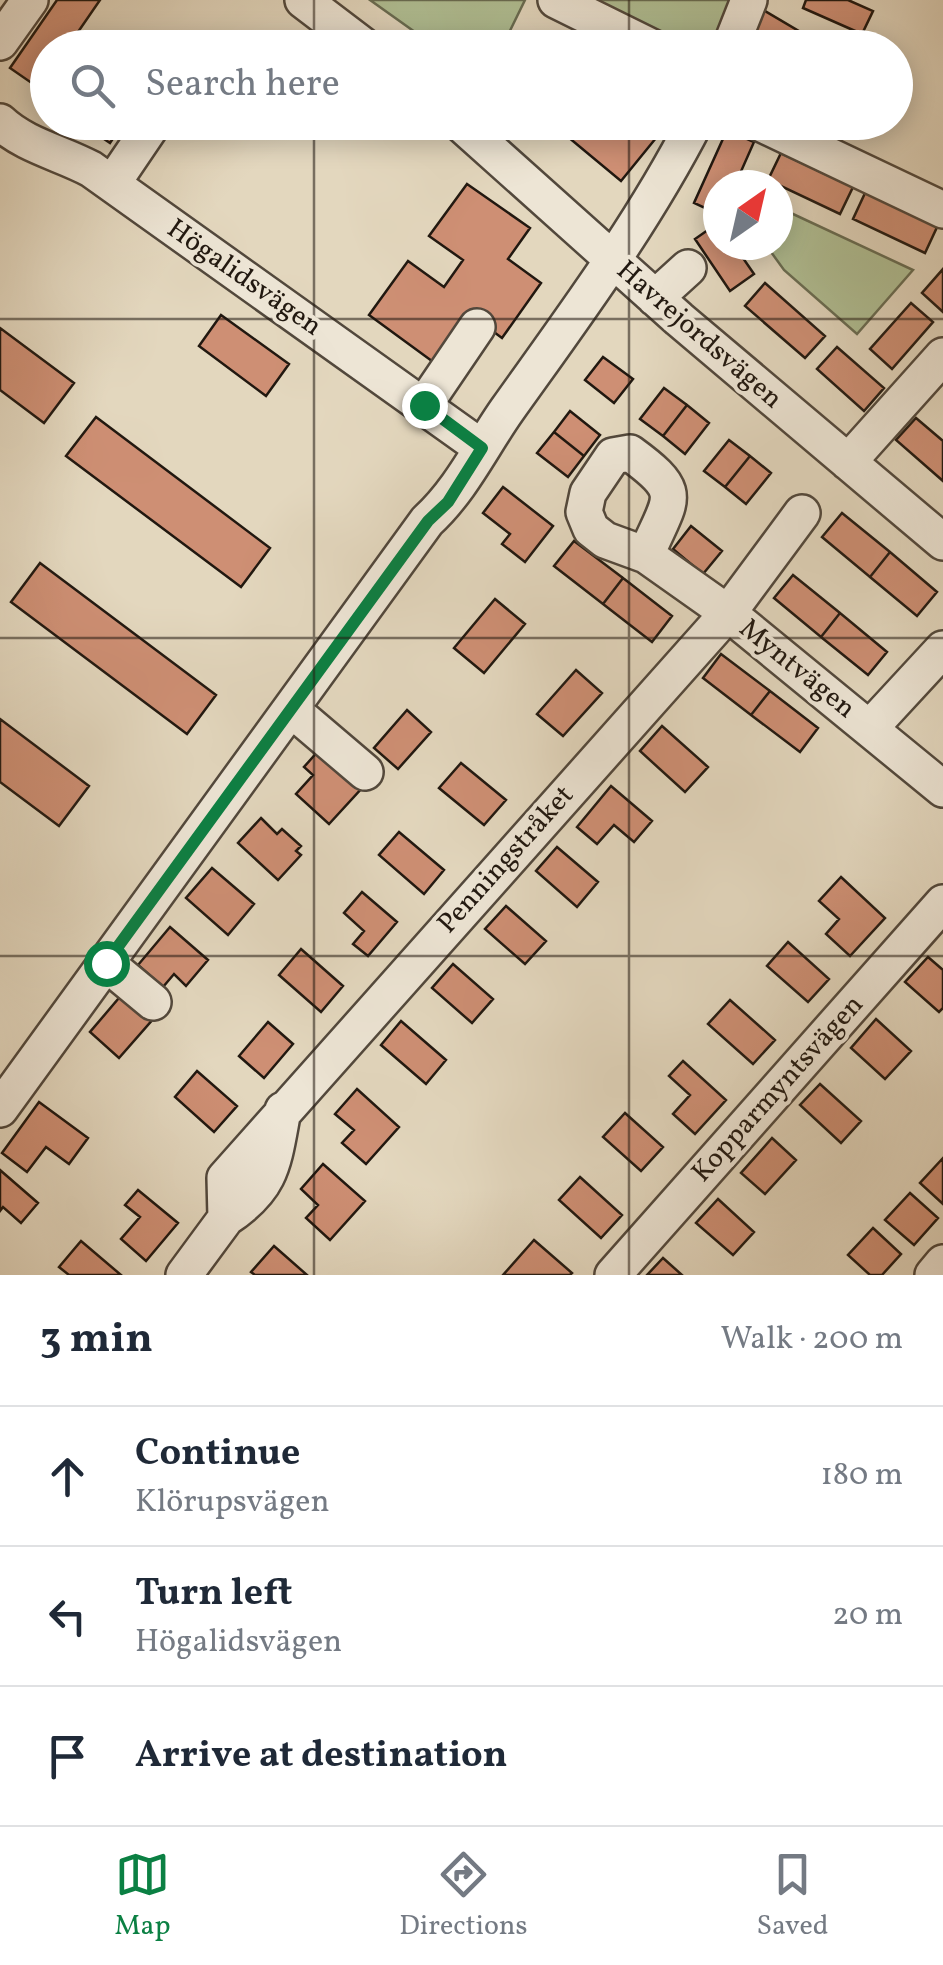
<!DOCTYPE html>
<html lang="en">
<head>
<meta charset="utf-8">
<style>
	body { margin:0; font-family:Vollkorn,serif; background:#f2f2f3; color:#1f2937 }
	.compass { position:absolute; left:703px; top:170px; width:90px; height:90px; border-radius:50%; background:#fff; box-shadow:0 5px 25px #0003; rotate:34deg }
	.stop { position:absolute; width:30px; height:30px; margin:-22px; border:8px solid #0b8043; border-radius:50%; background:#fff }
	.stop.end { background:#0b8043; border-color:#fff; box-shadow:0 2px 10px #0008 }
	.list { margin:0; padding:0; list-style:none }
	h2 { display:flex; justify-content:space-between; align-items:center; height:130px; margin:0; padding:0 40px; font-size:42px }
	h2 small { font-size:32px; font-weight:400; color:#747a83 }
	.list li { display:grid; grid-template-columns:65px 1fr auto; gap:30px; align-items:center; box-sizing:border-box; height:140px; padding:0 40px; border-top:2px solid #e0e1e3 }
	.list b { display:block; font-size:38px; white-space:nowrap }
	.list p { margin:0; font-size:32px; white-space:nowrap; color:#747a83 }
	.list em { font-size:32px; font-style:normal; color:#747a83 }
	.icon { flex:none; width:55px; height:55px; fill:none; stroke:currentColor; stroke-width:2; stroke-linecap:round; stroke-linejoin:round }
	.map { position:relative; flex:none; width:943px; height:1275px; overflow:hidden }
	.search { position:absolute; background:#fff; box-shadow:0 5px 25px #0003; left:30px; right:30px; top:30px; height:110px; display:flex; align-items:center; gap:25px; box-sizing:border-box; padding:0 35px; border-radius:55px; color:#747a83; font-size:38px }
	.sheet { height:550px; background:#fff }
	nav { display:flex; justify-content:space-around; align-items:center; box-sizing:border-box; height:140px; border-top:2px solid #e0e1e3; background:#fff; font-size:28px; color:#747a83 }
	nav a { display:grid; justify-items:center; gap:5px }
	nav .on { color:#0b8043 }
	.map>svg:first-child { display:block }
	.green { fill:#b0bf94; stroke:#686c52; stroke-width:2.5 }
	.building { fill:#ce8f74; stroke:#211810; stroke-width:2.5 }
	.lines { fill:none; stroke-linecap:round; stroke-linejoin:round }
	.minor-casing { stroke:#52483c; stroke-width:40 }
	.minor { stroke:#ede5d5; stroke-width:35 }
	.route { stroke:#0b8043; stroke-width:12 }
	.grid { fill:none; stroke:#211810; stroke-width:2.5; stroke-opacity:0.55 }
	.labels { text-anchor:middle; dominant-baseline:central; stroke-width:8; stroke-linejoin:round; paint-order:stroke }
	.street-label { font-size:28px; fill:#211810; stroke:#ede5d5 }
</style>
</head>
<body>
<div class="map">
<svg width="943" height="1275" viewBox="0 0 943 1275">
	<rect width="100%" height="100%" fill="#e3d7be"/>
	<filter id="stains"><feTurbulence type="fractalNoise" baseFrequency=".002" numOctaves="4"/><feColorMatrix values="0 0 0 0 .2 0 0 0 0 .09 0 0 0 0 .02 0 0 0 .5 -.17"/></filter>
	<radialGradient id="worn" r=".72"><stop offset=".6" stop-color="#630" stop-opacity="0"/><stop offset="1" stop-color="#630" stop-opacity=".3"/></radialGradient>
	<!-- green -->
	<path class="green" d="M370 0H525L502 47H436Z
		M581 0H733L714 48 686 47Z
		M778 207 913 270 857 334 784 270 766 245H778Z"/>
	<!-- building -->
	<path class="building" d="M57 0H100L67 48H48V101L36 93 39 88 10 68Z
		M806 0H848L873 11 862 34 803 8Z
		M760 8 819 43 816 48H781L748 27Z
		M79 122H124L110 143Z
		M550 122H659L665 127 621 181Z
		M727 130 754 142 735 185H718V214L694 203Z
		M781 153 853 187 840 214 768 180Z
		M467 184 530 228 508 259 541 283 502 338 471 315 436 364 369 315 408 261 444 287 463 260 429 236Z
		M866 191 938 225 925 253 853 219Z
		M718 223V245H734L754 274 730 291 695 239Z
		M943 269V312L922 293Z
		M765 283 825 336 805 358 745 306Z
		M911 303 933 322 892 369 870 349Z
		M221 315 289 364 266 396 199 346Z
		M0 328 74 383 44 423 0 390Z
		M837 347 884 388 864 411 817 369Z
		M603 357 633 379 614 403 585 380Z
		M664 388 687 405 663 436 640 419Z
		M687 405 709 423 685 454 663 436Z
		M570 411 600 435 584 456 554 432Z
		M96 417 270 548 241 587 66 456Z
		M916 418 943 441V481L896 440Z
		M554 432 584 456 568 477 537 453Z
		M729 440 750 456 725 487 704 471Z
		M750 456 771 473 746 504 725 487Z
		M503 487 553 526 525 562 502 544 510 534 483 513Z
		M842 513 890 552 870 577 822 537Z
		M691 526 722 551 703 574 673 549Z
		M574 541 623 578 603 604 554 566Z
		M890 552 937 592 917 616 870 577Z
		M40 563 216 695 187 734 11 602Z
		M793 575 840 613 821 637 774 598Z
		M623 578 672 616 652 642 603 604Z
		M495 599 525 624 484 673 454 648Z
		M840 613 887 652 868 675 821 637Z
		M721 654 770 691 751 715 703 678Z
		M576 670 602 693 563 736 537 714Z
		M770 691 818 728 800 752 751 715Z
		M407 710 431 732 398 769 374 748Z
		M0 719 89 786 59 826 0 782Z
		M662 726 708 767 685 792 640 751Z
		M320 749 362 788 329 824 296 794 313 775 304 767Z
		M461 763 506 800 484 825 439 788Z
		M611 786 652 821 634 842 614 825 597 844 577 827Z
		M261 818 277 834 282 829 301 846 296 851 301 855 278 880 238 843Z
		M399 832 444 870 424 894 379 855Z
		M557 847 598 882 577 907 536 871Z
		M212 868 254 904 228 935 186 898Z
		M841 877 885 918 850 956 826 934 839 919 819 901Z
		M362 892 397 922 368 956 353 944 364 931 344 913Z
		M506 906 546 941 525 964 485 929Z
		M170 927 208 960 186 986 174 974 163 987 138 965Z
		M788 942 829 979 808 1002 767 966Z
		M301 949 343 986 321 1012 279 975Z
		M928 957 943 970V1008L939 1012 905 982Z
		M453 964 493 999 472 1023 432 988Z
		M124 992 154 1018 119 1058 90 1032Z
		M730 1000 775 1040 753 1064 708 1024Z
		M876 1019 911 1051 885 1079 851 1048Z
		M401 1021 446 1060 426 1084 381 1045Z
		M268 1022 293 1044 264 1078 239 1056Z
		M683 1061 726 1100 695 1134 673 1114 690 1095 669 1076Z
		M197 1071 237 1106 214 1132 175 1097Z
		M820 1084 861 1121 841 1143 800 1105Z
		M357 1089 399 1127 366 1164 342 1143 354 1130 335 1114Z
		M39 1102 88 1138 69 1164 46 1147 27 1172 2 1153Z
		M625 1113 663 1147 641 1171 603 1137Z
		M772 1138 796 1160 765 1194 741 1173Z
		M943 1158V1204L920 1183Z
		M323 1164 365 1201 330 1240 306 1218 318 1205 301 1189Z
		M0 1170 38 1203 21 1223 3 1207 0 1211Z
		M580 1177 622 1215 601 1238 559 1200Z
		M138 1190 178 1223 146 1261 121 1239 140 1217 125 1205Z
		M910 1193 938 1218 914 1245 885 1220Z
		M718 1199 754 1232 733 1255 696 1223Z
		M873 1228 901 1254 882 1275H870L848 1255Z
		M534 1240 572 1273 570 1275H503Z
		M81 1241 121 1275H69L59 1267Z
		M274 1246 307 1275H255L251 1272Z
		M663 1258 682 1275H647Z"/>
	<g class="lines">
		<defs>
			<path id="minor" d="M303 0 366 48
				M556 0 653 48
				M0 42 30 0
				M730 48 749 0
				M0 122C24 145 61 153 91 169L482 448
				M459 122 679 319 943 542
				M758 122 943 210
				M112 184 154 122
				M655 298 688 268
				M424 405 477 327
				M848 462 943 356
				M646 555C671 496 686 494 630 453L613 456 588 493 584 512 591 529 605 540 646 555 728 613 943 789
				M291 709 365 772
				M870 728 943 649
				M106 963 153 1002
				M0 1109 427 521C461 490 481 447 507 410 574 316 642 225 695 122
				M226 1218C273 1187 273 1163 283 1110
				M184 1275 226 1218 225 1178 728 613 802 513
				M613 1275 943 903
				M933 1275 943 1263"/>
		</defs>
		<!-- minor casing -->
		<use href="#minor" class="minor-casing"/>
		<!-- minor -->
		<use href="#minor" class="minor"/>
	</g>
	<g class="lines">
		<!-- route -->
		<path class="route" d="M106 963 428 521 448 502 482 448 424 405"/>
	</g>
	<!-- grid -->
	<path class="grid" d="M314 0V48M629 0V48M314 122V1275M629 122V1275M0 319H943M0 638H943M0 956H943"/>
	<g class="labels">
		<!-- street labels -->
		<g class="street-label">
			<text transform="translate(244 278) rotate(35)">Högalidsvägen</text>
			<text transform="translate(699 335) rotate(41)">Havrejordsvägen</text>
			<text transform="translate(797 669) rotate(39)">Myntvägen</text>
			<text transform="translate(506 860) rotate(-48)">Penningstråket</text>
			<text transform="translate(778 1089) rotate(-48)">Kopparmyntsvägen</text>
		</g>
	</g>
	<rect width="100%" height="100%" filter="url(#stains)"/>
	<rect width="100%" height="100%" fill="url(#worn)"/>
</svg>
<svg class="compass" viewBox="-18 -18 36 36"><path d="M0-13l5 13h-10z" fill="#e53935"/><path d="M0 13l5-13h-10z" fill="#747a83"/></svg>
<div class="stop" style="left:106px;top:963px"></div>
<div class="stop end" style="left:424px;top:405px"></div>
<div class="search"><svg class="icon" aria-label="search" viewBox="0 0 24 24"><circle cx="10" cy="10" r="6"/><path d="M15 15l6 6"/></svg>Search here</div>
</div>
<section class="sheet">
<h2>3 min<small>Walk · 200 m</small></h2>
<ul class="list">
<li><svg class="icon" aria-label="ahead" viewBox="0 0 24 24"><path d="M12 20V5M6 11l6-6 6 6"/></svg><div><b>Continue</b><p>Klörupsvägen</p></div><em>180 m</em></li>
<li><svg class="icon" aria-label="left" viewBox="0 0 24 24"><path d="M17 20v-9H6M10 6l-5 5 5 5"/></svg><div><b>Turn left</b><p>Högalidsvägen</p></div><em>20 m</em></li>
<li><svg class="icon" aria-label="arrive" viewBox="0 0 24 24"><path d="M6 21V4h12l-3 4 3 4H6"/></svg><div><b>Arrive at destination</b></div></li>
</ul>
</section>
<nav>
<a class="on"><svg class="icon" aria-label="map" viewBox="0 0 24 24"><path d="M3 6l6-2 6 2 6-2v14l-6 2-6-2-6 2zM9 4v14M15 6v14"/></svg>Map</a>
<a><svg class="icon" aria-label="directions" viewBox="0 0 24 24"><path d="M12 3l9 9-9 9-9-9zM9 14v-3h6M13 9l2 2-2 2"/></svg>Directions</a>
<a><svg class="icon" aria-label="saved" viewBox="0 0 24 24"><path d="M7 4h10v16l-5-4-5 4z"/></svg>Saved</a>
</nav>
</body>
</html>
